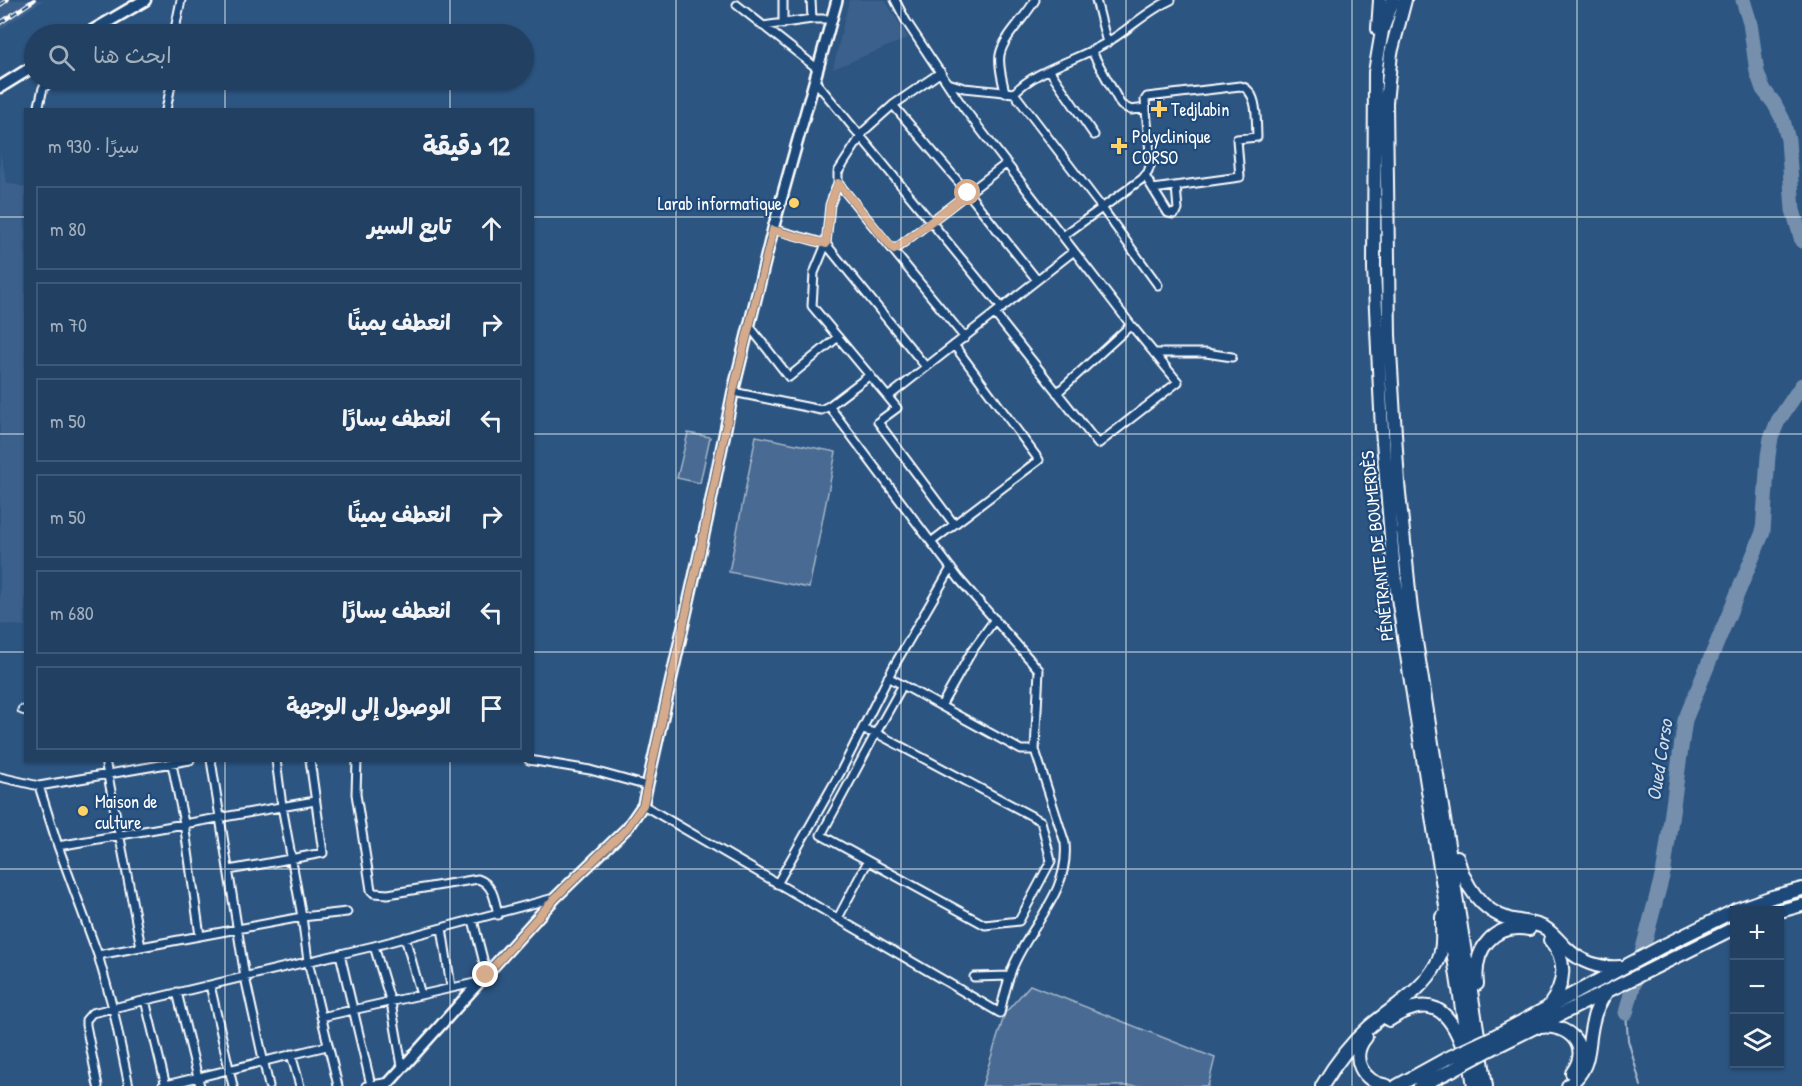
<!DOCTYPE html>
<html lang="ar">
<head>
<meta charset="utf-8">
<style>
	body { margin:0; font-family:"Patrick Hand","Playpen Sans Arabic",sans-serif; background:#294768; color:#f1f3f6; direction:rtl }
	.controls { position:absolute; right:18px; bottom:18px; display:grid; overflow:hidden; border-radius:0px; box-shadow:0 2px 4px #0004 }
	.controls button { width:54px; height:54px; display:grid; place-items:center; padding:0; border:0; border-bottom:2px solid #3e5977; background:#214062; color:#f1f3f6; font:30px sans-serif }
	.stop { position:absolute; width:18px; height:18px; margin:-14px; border:4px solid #d6ab8b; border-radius:50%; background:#fff }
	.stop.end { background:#d6ab8b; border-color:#fff; box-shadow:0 2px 6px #0008 }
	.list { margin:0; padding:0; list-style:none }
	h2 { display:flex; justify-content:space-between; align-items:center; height:78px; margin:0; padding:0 24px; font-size:26px }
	h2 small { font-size:20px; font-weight:400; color:#a2afbe }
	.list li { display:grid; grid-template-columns:39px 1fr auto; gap:18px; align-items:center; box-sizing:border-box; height:84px; margin:0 12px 12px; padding:0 12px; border:2px solid #3e5977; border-radius:0px }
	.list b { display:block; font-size:22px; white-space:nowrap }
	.list em { font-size:20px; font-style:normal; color:#a2afbe }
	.icon { flex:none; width:33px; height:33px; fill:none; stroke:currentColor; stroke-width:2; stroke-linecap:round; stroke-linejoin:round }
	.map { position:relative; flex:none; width:1802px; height:1086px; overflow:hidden; direction:ltr }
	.search { position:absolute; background:#214062; box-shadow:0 2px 4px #0004; left:24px; top:24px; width:510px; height:66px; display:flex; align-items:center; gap:15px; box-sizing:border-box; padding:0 21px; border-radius:33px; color:#a2afbe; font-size:22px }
	.panel { position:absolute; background:#214062; box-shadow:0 2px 4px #0004; left:24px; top:108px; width:510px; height:654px; border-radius:0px; direction:rtl }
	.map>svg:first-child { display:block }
	.built { fill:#3b618b }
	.green { fill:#486b92; stroke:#a4b5c8; stroke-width:1.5 }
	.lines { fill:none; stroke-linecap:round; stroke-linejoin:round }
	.stream { stroke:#acbcce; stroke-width:2 }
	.river { stroke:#748fad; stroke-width:15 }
	.street-casing { stroke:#fff; stroke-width:11 }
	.secondary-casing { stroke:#fff; stroke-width:14 }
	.primary-casing { stroke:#fff; stroke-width:15 }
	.highway-casing { stroke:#fff; stroke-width:16 }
	.street { stroke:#1f4a7a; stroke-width:7 }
	.secondary { stroke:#1f4a7a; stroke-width:9 }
	.primary { stroke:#1f4a7a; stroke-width:10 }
	.highway { stroke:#1f4a7a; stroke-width:12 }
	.rail-casing { stroke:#fff; stroke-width:4.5 }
	.rail { stroke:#1f4a7a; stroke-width:2; stroke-dasharray:7; stroke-linecap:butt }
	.highway-bridge-casing { stroke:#fff; stroke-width:16; stroke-linecap:butt }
	.highway-bridge { stroke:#1f4a7a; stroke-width:12 }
	.route { stroke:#d6ab8b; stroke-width:8 }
	.grid { fill:none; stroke:#fff; stroke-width:1.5; stroke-opacity:0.55 }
	.poi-dot { fill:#ffd166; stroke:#1f4a7a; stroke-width:2 }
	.labels { text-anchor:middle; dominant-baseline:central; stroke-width:4.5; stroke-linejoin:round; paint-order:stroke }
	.poi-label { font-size:18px; fill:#fff; stroke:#1f4a7a; text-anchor:start }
	.street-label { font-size:18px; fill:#fff; stroke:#1f4a7a }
	.water-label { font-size:20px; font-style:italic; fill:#d5dde6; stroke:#1f4a7a }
</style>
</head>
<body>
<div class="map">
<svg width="1802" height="1086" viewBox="0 0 1802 1086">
	<rect width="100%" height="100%" fill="#2c5582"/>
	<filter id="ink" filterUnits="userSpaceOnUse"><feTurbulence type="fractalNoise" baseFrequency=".0167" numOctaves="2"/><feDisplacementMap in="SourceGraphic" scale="12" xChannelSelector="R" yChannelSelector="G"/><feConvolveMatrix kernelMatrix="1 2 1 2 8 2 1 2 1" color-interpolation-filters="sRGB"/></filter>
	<g filter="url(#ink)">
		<!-- built -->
		<path class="built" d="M0 0H43L0 30Z
			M849 0H885L908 38 833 69Z
			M0 152 7 183 25 187V626L0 624Z"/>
		<!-- green -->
		<path class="green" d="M688 433 710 437 700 483 677 478Z
			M756 436 836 452 809 588 729 572Z
			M1030 985 1215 1058 1208 1086H982L1005 1013Z"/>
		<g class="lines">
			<!-- stream -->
			<path class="stream" d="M1626 1013 1628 1040 1641 1086"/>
			<!-- river -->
			<path class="river" d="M1743 0 1750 23 1757 72 1763 89 1774 103 1783 120 1788 140 1793 210 1802 241
				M1626 1013 1664 869 1685 720 1763 532 1768 456 1771 438 1778 421 1802 385"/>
			<defs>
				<path id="street" d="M811 0 812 19
					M895 0 906 21 963 107 1131 325 1057 393
					M1096 0 1107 43
					M737 5 818 69
					M783 24V0
					M763 26 812 19H832
					M174 34 181 0
					M1092 52 1121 105 1131 110 1146 108
					M1050 71 1094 135
					M941 72 893 105 865 130 838 172V183L830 205 826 244 814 273 812 306 897 408 878 422 954 524
					M91 80 120 82 134 80
					M815 81 1002 308
					M948 83 964 88 1014 93C1037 69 1075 61 1104 44 1128 31 1146 11 1171 0
					M1005 93C1003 81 998 67 1000 55 1003 37 1026 17 1035 0
					M1014 93 1102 208 1158 285
					M893 105 968 193 1037 280
					M38 110 43 88 54 80
					M166 110 172 80
					M1145 176 1168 213 1174 214 1178 210 1176 186
					M838 183 965 338
					M773 229 826 244 926 367
					M1063 236 1142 179 1148 172 1151 163 1145 100 1147 97 1240 86C1259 90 1256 122 1257 137L1237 139 1240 177 1153 189
					M894 250 1007 163
					M995 314 1098 444 1178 382 1131 325
					M750 327 789 377 838 337
					M1154 353H1206L1232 357
					M733 392 821 410 829 406 870 375
					M888 397 1074 251
					M829 406 931 542 1039 460 954 345
					M888 677 1021 750H1035
					M941 706 972 651 995 619
					M22 710 26 711
					M862 730 876 733 900 690
					M876 733 1041 821 1051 861 1019 921 985 925 821 835Z
					M105 760 141 947
					M211 760 245 977 269 1086
					M276 760 282 806 302 917 347 912
					M357 760 356 794 371 890 374 893 388 894 478 879C493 884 495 900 498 915
					M529 760 590 770 648 786
					M172 764 184 823 200 936
					M0 777 39 786 190 760
					M39 786 58 846 98 955 302 917 308 961 338 1086
					M643 805 1000 1013C1003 999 1007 983 1012 969 1029 926 1070 893 1065 843L1035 750 1039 670 959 579 931 542
					M58 846 315 801
					M229 870 323 853 310 760
					M777 884 841 771 894 666 951 568
					M838 918 868 861
					M473 920 487 975
					M442 928 451 987
					M405 937 421 995
					M374 946 391 1003 402 1066
					M340 954 371 1085
					M98 955 113 1008 129 1086
					M974 977 1010 976
					M210 985 233 1086
					M177 992 200 1086
					M145 1000 166 1086
					M321 1017 479 982
					M291 1054 300 1086
					M98 1086 86 1025V1020L92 1013 374 946 554 898
					M162 1086 327 1046
					M366 1086 390 1082"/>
				<path id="secondary" d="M386 1086 555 898 627 828 643 805 707 520 733 392 773 229 837 0"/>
				<path id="primary" d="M87 34 145 0
					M0 87 34 66"/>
				<path id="highway" d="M1393 0 1382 31 1375 72 1374 269 1382 430 1394 572 1474 1086
					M1405 0 1391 53 1386 103 1389 335 1398 483 1411 610 1486 1086
					M1378 29 1380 0
					M1457 857C1464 884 1481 911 1509 919 1521 922 1534 922 1545 928 1553 933 1559 941 1565 947 1580 962 1600 969 1620 967
					M1735 910 1772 897 1802 889
					M1780 911 1802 905
					M1477 984C1473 949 1493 923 1529 929
					M1549 1006C1565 985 1568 960 1550 940
					M1389 1020C1429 993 1449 1008 1463 1048
					M1540 1027C1568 1023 1592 1046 1572 1073
					M1366 1037C1349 1057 1362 1082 1387 1086
					M1491 1038 1663 946 1734 911
					M1493 1048 1734 928
					M1322 1086C1335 1064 1350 1044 1369 1027 1391 1008 1423 991 1437 963 1444 949 1442 933 1442 917
					M1397 1086 1446 1059
					M1420 1086 1452 1070
					M1568 1086C1593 1066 1586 1048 1593 1021 1595 1010 1601 1000 1607 991"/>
			</defs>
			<!-- street casing -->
			<use href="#street" class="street-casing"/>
			<!-- secondary casing -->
			<use href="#secondary" class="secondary-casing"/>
			<!-- primary casing -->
			<use href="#primary" class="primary-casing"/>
			<!-- highway casing -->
			<use href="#highway" class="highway-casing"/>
			<!-- street -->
			<use href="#street" class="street"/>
			<!-- secondary -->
			<use href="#secondary" class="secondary"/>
			<!-- primary -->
			<use href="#primary" class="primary"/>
			<!-- highway -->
			<use href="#highway" class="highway"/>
			<defs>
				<path id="rail" d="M0 5 7 0
					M0 23 34 0"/>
			</defs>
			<!-- rail casing -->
			<use href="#rail" class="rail-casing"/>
			<!-- rail -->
			<use href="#rail" class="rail"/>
			<defs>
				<path id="highway-bridge" d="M1446 1059 1491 1038
					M1452 1070 1493 1048"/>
			</defs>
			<!-- highway-bridge casing -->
			<use href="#highway-bridge" class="highway-bridge-casing"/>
			<!-- highway-bridge -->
			<use href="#highway-bridge" class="highway-bridge"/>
		</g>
	</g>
	<g class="lines" filter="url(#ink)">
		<!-- route -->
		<path class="route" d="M486 975 555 898 627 828 643 805 707 520 733 392 773 230 826 244 830 205 838 183 894 250 968 193"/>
	</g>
	<!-- grid -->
	<path class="grid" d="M225 0V34M450 0V34M676 0V1086M901 0V1086M1126 0V1086M1352 0V1086M1577 0V1086M225 80V110M450 80V110M0 217H26M532 217H1802M0 434H26M532 434H1802M0 652H26M532 652H1802M225 760V1086M450 760V1086M0 869H1802"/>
	<!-- markers -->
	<g class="poi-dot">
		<path d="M1156 100h6v6h6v6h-6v6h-6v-6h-6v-6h6z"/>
		<path d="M1116 137h6v6h6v6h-6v6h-6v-6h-6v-6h6z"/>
		<circle cx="794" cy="203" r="6"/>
		<circle cx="83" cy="811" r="6"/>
	</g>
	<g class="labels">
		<!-- poi labels -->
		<g class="poi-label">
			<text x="1171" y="109">Tedjlabin</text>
			<text x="1132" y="136">Polyclinique<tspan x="1132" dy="21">CORSO</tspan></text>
			<text x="782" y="203" text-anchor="end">Larab informatique</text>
			<text x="95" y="801">Maison de<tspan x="95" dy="21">culture</tspan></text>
		</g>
		<!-- street labels -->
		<g class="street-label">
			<text transform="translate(1377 546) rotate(-96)">PÉNÉTRANTE DE BOUMERDÈS</text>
		</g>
		<!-- water labels -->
		<g class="water-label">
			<text transform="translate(1659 760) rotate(-81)">Oued Corso</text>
		</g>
	</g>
</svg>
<div class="controls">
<button>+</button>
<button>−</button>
<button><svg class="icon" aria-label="layers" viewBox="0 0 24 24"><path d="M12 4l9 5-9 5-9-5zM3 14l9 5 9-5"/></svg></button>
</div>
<div class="stop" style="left:968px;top:193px"></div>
<div class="stop end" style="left:486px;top:975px"></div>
<div class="search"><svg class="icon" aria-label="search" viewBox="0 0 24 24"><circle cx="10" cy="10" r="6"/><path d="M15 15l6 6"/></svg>ابحث هنا</div>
<section class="panel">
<h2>12 دقيقة<small>سيرًا · 930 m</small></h2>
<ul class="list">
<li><svg class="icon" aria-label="ahead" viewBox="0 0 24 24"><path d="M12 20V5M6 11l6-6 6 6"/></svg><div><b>تابع السير</b></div><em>80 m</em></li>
<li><svg class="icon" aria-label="right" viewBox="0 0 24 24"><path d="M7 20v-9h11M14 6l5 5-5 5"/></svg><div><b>انعطف يمينًا</b></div><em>70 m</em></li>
<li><svg class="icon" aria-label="left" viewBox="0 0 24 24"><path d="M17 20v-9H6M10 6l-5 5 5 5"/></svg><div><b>انعطف يسارًا</b></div><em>50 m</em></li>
<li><svg class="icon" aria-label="right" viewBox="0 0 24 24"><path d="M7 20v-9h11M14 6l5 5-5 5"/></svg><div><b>انعطف يمينًا</b></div><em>50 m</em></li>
<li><svg class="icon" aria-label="left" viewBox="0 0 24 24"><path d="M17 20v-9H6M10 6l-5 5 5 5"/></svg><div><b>انعطف يسارًا</b></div><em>680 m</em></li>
<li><svg class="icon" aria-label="arrive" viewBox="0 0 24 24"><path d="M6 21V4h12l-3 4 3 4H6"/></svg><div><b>الوصول إلى الوجهة</b></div></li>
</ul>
</section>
</div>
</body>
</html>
